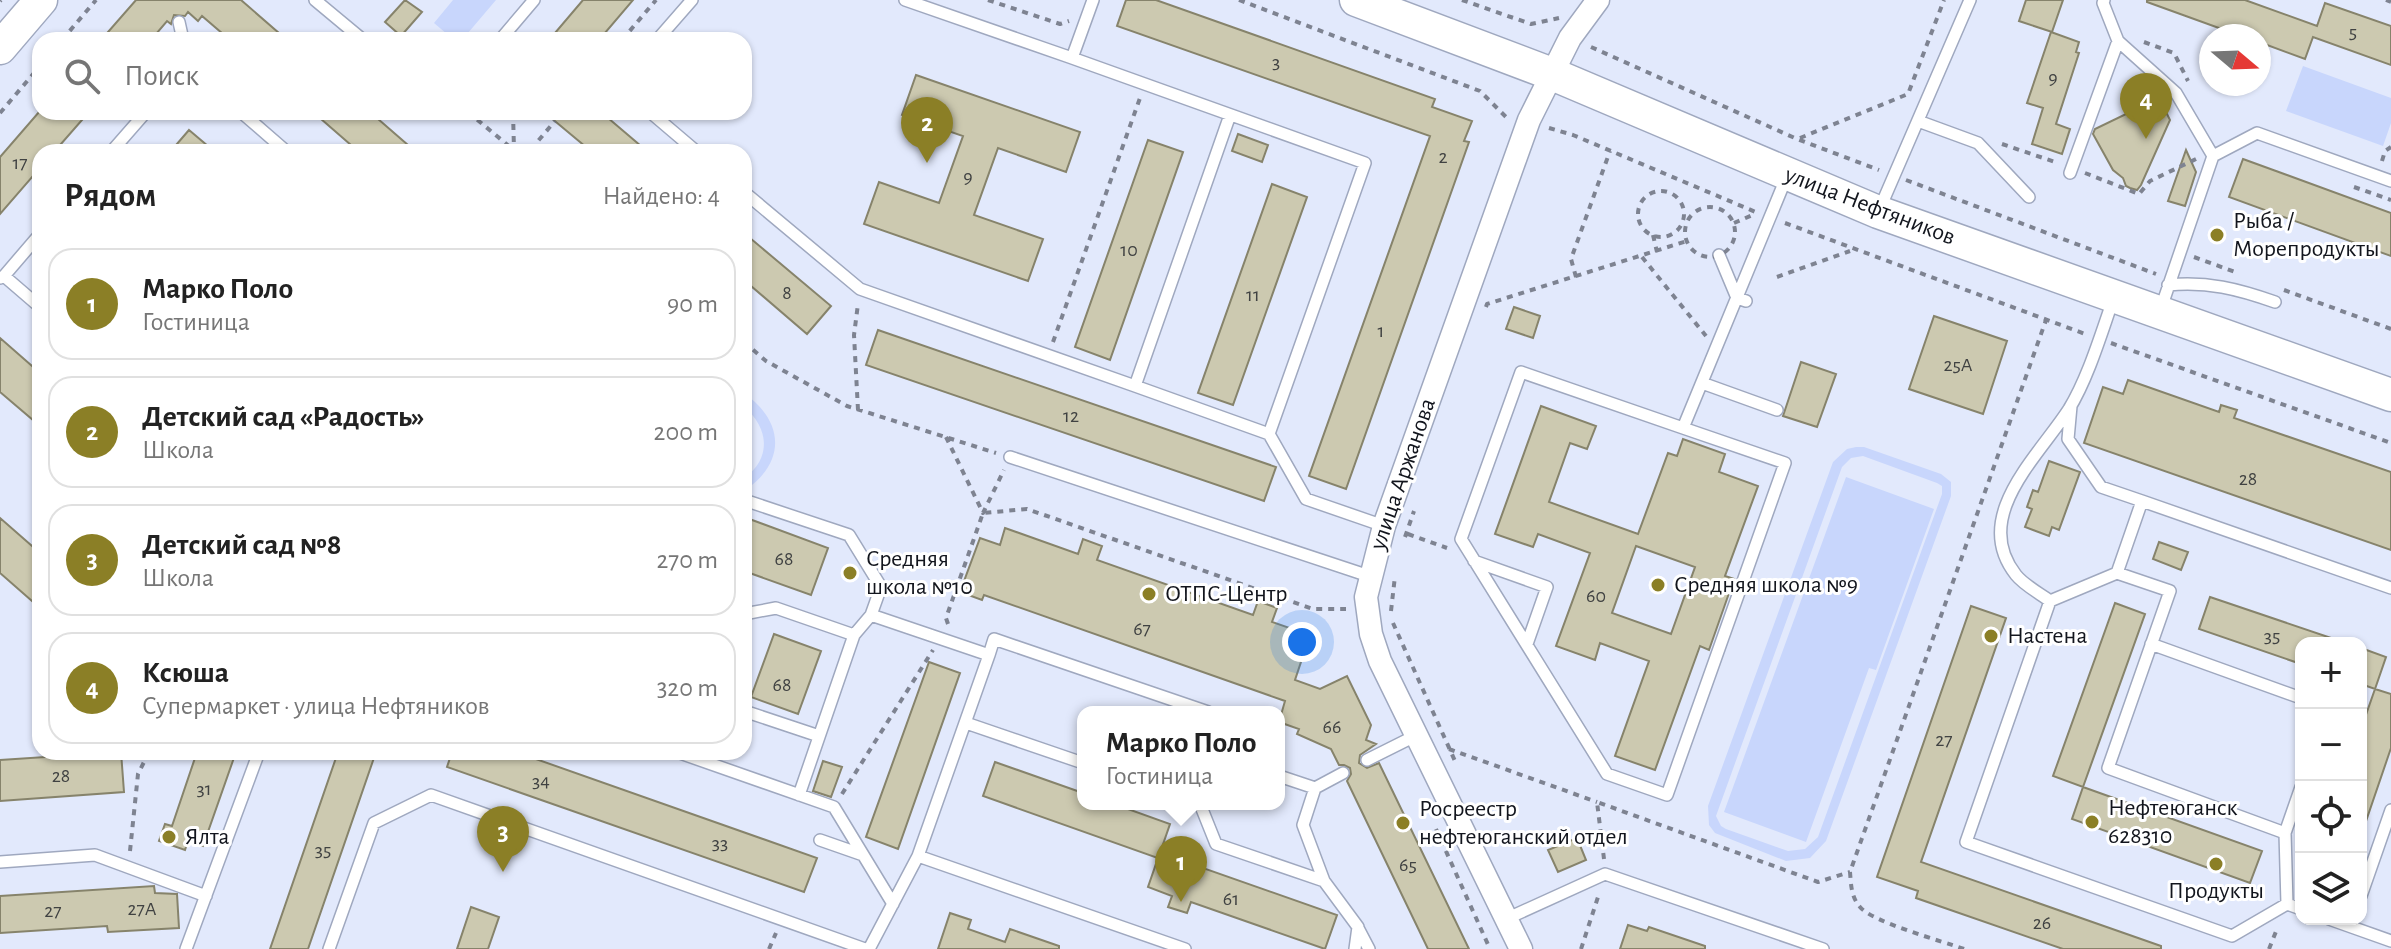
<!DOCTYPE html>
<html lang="ru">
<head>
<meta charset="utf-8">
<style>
	body { margin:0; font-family:"Alegreya Sans",sans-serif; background:#f2f2f2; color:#222 }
	.controls { position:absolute; right:24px; bottom:24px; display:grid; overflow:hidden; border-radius:16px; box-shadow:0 2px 6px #0004 }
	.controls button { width:72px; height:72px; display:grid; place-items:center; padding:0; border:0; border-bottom:2px solid #e0e0e0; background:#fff; color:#222; font:40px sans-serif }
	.compass { position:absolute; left:2199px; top:24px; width:72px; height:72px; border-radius:50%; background:#fff; box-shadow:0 2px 6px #0004; rotate:109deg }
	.you { position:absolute; left:1302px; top:642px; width:28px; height:28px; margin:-20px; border:6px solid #fff; border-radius:50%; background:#1a73e8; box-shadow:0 0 0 12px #1a73e833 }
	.badge { display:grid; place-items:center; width:52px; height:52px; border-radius:50%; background:#8b7f26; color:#fff; font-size:26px; font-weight:700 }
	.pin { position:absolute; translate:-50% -66px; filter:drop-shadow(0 2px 4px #0008) }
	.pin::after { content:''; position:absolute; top:42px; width:28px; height:24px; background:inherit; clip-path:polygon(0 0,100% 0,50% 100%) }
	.popup { position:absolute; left:1077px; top:706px; width:208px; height:104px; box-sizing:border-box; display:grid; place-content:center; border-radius:16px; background:#fff; filter:drop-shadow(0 2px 6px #0005); font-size:26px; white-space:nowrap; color:#767676 }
	.popup b { font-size:30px; color:#222 }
	.popup::after { content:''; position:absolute; left:50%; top:100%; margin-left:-16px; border:16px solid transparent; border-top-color:#fff }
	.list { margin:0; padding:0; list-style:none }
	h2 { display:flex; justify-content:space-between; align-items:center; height:104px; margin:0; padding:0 32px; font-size:34px }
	h2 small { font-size:26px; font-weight:400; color:#767676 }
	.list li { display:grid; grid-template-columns:52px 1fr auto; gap:24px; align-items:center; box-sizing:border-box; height:112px; margin:0 16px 16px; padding:0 16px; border:2px solid #e0e0e0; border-radius:24px }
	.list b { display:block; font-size:30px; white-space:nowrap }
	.list p { margin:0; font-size:26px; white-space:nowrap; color:#767676 }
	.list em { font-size:26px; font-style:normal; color:#767676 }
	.icon { flex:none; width:44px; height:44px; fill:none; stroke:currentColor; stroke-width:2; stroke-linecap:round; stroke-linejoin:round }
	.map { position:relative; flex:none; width:2391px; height:949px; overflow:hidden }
	.search { position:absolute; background:#fff; box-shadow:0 2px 6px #0004; left:32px; top:32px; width:720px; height:88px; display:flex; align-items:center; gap:20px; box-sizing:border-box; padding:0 28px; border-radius:24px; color:#767676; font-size:30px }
	.panel { position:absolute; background:#fff; box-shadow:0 2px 6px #0004; left:32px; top:144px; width:720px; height:616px; border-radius:24px }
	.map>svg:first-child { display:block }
	.green { fill:#c8d6fc; fill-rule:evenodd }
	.building { fill:#ccc9b0; stroke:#86836b; stroke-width:2; fill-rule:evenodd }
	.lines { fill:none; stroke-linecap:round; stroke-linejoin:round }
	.service-casing { stroke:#9fa8bf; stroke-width:14 }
	.minor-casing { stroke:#9fa8bf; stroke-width:25 }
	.secondary-casing { stroke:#9fa8bf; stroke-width:35 }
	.path { stroke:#7e8391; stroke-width:4; stroke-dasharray:6 6; stroke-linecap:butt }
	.service { stroke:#fff; stroke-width:11 }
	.minor { stroke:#fff; stroke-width:22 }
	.secondary { stroke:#fff; stroke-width:32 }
	.poi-dot { fill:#8b7f26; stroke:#fff; stroke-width:3 }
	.labels { text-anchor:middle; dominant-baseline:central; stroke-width:6; stroke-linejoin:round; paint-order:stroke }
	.number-label { font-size:20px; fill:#404242 }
	.street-label { font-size:24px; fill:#12151d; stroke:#fff }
	.poi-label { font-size:24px; fill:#12151d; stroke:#fff; text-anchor:start }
</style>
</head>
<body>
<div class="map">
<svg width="2391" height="949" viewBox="0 0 2391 949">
	<rect width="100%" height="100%" fill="#e2e9fc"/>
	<!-- green -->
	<path class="green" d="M453 0H496L462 40H454L434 23Z
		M2303 66 2391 98V123L2383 146 2286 111Z
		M744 393C785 422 786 463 744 491V478C772 459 769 427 744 407Z
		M1856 447H1864L1941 474 1951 482V496L1826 841 1810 858 1786 861 1715 833 1709 825 1708 806 1833 462 1847 449ZM1863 456 1937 483 1942 486V494L1818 837 1805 849 1788 851 1726 829 1721 826 1716 816 1842 467 1851 458Z
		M1846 477 1934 509 1876 670 1869 668 1806 842 1724 812Z"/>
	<!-- building -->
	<path class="building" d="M136 0H241L287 40H230L202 16 198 21 188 12 185 16 174 15 171 24 167 21 151 40H101Z
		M405 0 422 12 401 36 385 22Z
		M583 0H633L599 40H549Z
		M1126 0H1156L1435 99 1432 107 1472 121 1464 141 1469 142 1346 489 1309 476 1430 136 1117 26Z
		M2026 0H2063L2052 32 2019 21Z
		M2147 0H2245L2317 26 2325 3 2391 26V65L2313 37 2305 59 2259 42V36H2241L2147 2Z
		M2051 32 2079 42 2076 52 2079 53 2056 124 2070 129 2062 154 2032 144 2043 108 2027 103Z
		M916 75 1080 132 1066 172 998 148 974 215 1043 239 1028 281 864 224 879 182 939 203 963 136 902 115Z
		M2159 98 2170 120 2141 185 2137 190 2130 188 2126 186 2123 178 2113 170 2093 134 2095 129Z
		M39 112H89L54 152H40V168L0 214V157Z
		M313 112H370L416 152H359Z
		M544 112H601L648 152H592Z
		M189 130 215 152H170Z
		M1238 134 1268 145 1262 162 1232 151Z
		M1148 140 1183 152 1110 360 1075 347Z
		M2186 150 2196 172 2185 206 2168 201Z
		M2243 159 2391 213V256L2229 197Z
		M1272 184 1307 197 1233 405 1198 393Z
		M744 233 831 306 807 334 744 280Z
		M1514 307 1540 316 1533 338 1506 329Z
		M1934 316 2007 341 1983 414 1909 389Z
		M878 330 1276 467 1264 501 866 365Z
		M0 338 40 373V426L0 392Z
		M1801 362 1836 374 1817 427 1783 416Z
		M2128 380 2219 412 2221 405 2237 410 2234 418 2391 472V550L2084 443 2103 387 2123 394Z
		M1541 406 1596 426 1587 449 1570 443 1549 502 1638 534 1668 453 1677 456 1683 439 1725 454 1719 472 1758 486 1725 576 1734 579 1709 650 1700 646 1655 770 1615 756 1649 661 1600 643 1595 660 1556 646 1590 553 1538 534 1533 547 1495 534ZM1636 546 1695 567 1671 634 1612 613Z
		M2049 461 2080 472 2059 530 2052 527 2049 536 2025 527 2032 509 2027 507 2033 490 2038 492Z
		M744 517 828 548 811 595 744 571Z
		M0 518 40 553V608L0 573Z
		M1005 528 1078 554 1083 539 1102 546 1097 560 1253 615 1258 601 1277 608 1272 622 1310 635 1295 680 1320 689 1347 676 1371 725 1366 740 1376 744 1360 755 1359 763 1367 768 1379 763 1469 949H1428L1347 781 1351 774 1350 768 1344 765H1339L1331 749 1297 734 1299 729 1279 722 1285 701 984 595 982 600 960 592 980 538 1000 545Z
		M2159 542 2188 552 2181 570 2153 559Z
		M2210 597 2337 640V643H2301V664L2199 629Z
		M2115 603 2145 614 2083 787 2053 776Z
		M1971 606 2006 618 1921 862 2161 946V949H2063L1916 898 1918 891 1877 877Z
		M774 634 821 651 798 714 751 697Z
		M2361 648 2386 657 2375 689 2361 684Z
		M929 662 960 673 898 849 866 837Z
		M2375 689 2391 694V748L2364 827H2361V729Z
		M121 752 124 792 0 801V760Z
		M197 752H236L203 846 188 841 185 850 159 841 165 824 172 826Z
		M338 752H376L308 949H270Z
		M452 752H516L817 858 804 892 447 767Z
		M823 761 842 767 831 797 813 791Z
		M995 762 1083 793V804H1114L1170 824 1160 853 1337 915 1325 949 1191 902 1187 913 1168 907 1172 896 1148 887 1158 858 983 796Z
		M2083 787 2262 851 2250 883 2072 819Z
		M1577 838 1586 860 1558 872 1548 850Z
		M154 886 155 893 177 894 179 928 108 932 107 926 0 933V896Z
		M471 907 499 917 488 949H457Z
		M950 913 971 920 968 929 1005 942 1010 929 1059 946V949H938Z
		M1628 925 1647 931 1649 927 1705 946V949H1620Z"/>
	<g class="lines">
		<defs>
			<path id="service" d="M315 0 363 40
				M905 0 1072 58
				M1093 0 1072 58 1365 163 1269 434 1306 499 1384 526
				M2104 0 2103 3 2118 41 2176 93 2213 156
				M179 22 183 40
				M500 40 534 0
				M657 40 692 0
				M241 112 287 152
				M650 112 697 152
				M1230 115 1135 386 1269 434
				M1918 121 1978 143 2029 197
				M111 152 146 112
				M2070 173 2118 41
				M744 192 860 289 1135 386
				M1880 208 1970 0
				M1719 255 1737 298 1746 301
				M4 276 40 234
				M0 278 4 276 40 307
				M2168 285C2207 281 2238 289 2275 302
				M2113 300C2101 334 2088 378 2069 409 2038 457 1970 517 2016 575 2024 585 2039 593 2050 601L1966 842 2232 936 2287 904 2301 909
				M2160 311 2213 156 2257 133 2391 181
				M1702 383 1777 410
				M2071 406 2068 439 2101 487 2142 501
				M1683 428 1785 463 1667 795 1607 774 1461 539 1521 372 1683 428 1787 176
				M1010 457 1369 576
				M744 500 849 535 881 587 871 615 989 655 994 639 1208 712
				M1474 561 1547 587 1527 644
				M2117 573 2170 591 2108 768 2285 833 2301 787
				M2050 601 2117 573 2142 501 2391 588
				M744 614 776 608 854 635 799 795
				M854 635 871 615
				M2151 644 2301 698
				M989 655 918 856 1185 949
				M744 711 819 736
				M966 723 1083 763
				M677 752 834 807 893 904
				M1367 760 1415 736
				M1279 776 1315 788 1303 825 1324 881 1358 927 1355 949
				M1315 788 1343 773
				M1200 804 1216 844 1324 881
				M2285 833 2287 904
				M820 840 863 855
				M0 862 95 855 206 896
				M2361 896 2391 810
				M1506 919 1605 874 1823 949
				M2329 919 2391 941
				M1358 928 1369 949
				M186 949 259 752
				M329 949 374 823 431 795 865 949
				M869 949 918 856"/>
			<path id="minor" d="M1521 949 1380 661 1371 634 1366 597 1384 526 1529 120 1570 38 1598 0"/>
			<path id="secondary" d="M1356 0 1552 74 1878 212 2391 395
				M0 48 41 0"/>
		</defs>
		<!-- service casing -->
		<use href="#service" class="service-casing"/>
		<!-- minor casing -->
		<use href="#minor" class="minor-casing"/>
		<!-- secondary casing -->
		<use href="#secondary" class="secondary-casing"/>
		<!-- path -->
		<path class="path" d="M988 0 1060 24 1069 21
			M1239 0 1480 91 1508 119
			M1462 0 1531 24 1559 18
			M2386 0 2391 2
			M0 1 1 0
			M62 40 96 0
			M622 40 656 0
			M2144 42 2174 53 2188 81
			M1591 47 1797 139 1879 170
			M468 112 516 152
			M513 112 514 150
			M0 113 40 66
			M1549 128 1573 135 1758 213
			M1800 138 1908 94 1944 0
			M2002 144 2058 163
			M537 152 538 141 555 121
			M2382 161 2385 151 2391 147
			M2085 173 2139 194 2150 181 2196 159
			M1906 180 2156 274
			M2354 187 2391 200
			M1638 214a23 23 0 1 1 46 0a23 23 0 1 1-46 0Z
			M1685 232a25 25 0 1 1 50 0a25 25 0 1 1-50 0Z
			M1734 223 1755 214
			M1785 223 2088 335
			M1653 235 1657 252
			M1642 257 1706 336
			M2194 257 2235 272
			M1576 277 1571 259 1610 151
			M1777 277 1850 251
			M2284 290 2391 329
			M1486 307 1487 304 1687 241
			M744 342 766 361 847 406 996 453
			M1053 342 1140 98
			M2111 343 2391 443
			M858 410 854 335 858 304
			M946 437 983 513 1004 470
			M1408 534 1447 548
			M1405 537 1414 511
			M1391 611 1395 576
			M1393 623 1455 761
			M948 624 946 618 983 513 1027 509 1313 609H1346
			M1449 749 1597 802
			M842 794 933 650
			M1436 829 1490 949
			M130 851 138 774 149 752
			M1604 859 1597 802 1818 882 1850 872
			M769 949 776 933
			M1581 949 1599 894
			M1964 949C1942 941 1872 922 1860 907 1851 897 1851 884 1850 872L2046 320
			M2269 949 2277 929"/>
		<!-- service -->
		<use href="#service" class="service"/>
		<!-- minor -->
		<use href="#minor" class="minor"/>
		<!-- secondary -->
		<use href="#secondary" class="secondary"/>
	</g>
	<!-- markers -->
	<g class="poi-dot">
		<circle cx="2217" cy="235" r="8"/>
		<circle cx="850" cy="573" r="8"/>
		<circle cx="1658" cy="585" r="8"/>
		<circle cx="1149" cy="594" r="8"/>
		<circle cx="1991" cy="636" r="8"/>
		<circle cx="2092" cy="822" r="8"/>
		<circle cx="1403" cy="823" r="8"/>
		<circle cx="169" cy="837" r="8"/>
		<circle cx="2216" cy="864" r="8"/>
	</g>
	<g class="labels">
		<!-- number labels -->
		<g class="number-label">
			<text x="2353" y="32">5</text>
			<text x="1276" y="62">3</text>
			<text x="2053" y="78">9</text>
			<text x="1443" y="157">2</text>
			<text x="20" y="163">17</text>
			<text x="968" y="177">9</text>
			<text x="1129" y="250">10</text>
			<text x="787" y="293">8</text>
			<text x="1253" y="295">11</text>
			<text x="1381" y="331">1</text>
			<text x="1958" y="365">25А</text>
			<text x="1071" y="416">12</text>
			<text x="2248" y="479">28</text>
			<text x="784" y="559">68</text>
			<text x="1596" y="596">60</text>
			<text x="1142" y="629">67</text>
			<text x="2272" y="636">35</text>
			<text x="782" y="685">68</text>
			<text x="1332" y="727">66</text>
			<text x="1944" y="740">27</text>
			<text x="61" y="776">28</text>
			<text x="541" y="781">34</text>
			<text x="204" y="789">31</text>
			<text x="720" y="843">33</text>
			<text x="323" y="850">35</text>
			<text x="1408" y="865">65</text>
			<text x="1231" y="899">61</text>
			<text x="142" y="909">27А</text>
			<text x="53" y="911">27</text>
			<text x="2042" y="923">26</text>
		</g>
		<!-- street labels -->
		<g class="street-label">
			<text transform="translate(1870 206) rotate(21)">улица Нефтяников</text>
			<text transform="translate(1403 474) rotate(-71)">улица Аржанова</text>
		</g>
		<!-- poi labels -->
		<g class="poi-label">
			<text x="2233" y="221">Рыба /<tspan x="2233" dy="28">Морепродукты</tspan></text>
			<text x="866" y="559">Средняя<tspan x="866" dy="28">школа №10</tspan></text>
			<text x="1674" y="585">Средняя школа №9</text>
			<text x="1165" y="594">ОТПС-Центр</text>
			<text x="2007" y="636">Настена</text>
			<text x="2108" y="808">Нефтеюганск<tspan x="2108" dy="28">628310</tspan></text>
			<text x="1419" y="809">Росреестр<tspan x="1419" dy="28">нефтеюганский отдел</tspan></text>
			<text x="185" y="837">Ялта</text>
			<text x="2216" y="891" text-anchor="middle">Продукты</text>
		</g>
	</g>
</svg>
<div class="controls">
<button>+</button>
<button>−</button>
<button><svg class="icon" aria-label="locate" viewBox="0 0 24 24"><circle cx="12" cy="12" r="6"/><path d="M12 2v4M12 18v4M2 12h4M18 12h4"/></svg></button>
<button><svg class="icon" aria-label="layers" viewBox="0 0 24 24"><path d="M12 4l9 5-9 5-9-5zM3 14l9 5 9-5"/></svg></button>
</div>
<svg class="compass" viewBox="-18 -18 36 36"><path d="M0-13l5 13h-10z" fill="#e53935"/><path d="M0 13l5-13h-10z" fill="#767676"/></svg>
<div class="you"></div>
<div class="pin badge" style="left:1181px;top:902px">1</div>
<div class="popup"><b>Марко Поло</b>Гостиница</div>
<div class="pin badge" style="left:927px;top:163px">2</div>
<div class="pin badge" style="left:503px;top:872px">3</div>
<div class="pin badge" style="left:2146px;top:139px">4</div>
<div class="search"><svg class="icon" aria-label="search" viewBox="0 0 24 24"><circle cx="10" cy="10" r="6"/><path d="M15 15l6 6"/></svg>Поиск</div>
<section class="panel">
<h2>Рядом<small>Найдено: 4</small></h2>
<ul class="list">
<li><span class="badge">1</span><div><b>Марко Поло</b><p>Гостиница</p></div><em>90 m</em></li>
<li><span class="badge">2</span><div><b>Детский сад «Радость»</b><p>Школа</p></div><em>200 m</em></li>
<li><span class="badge">3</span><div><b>Детский сад №8</b><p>Школа</p></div><em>270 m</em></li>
<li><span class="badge">4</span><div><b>Ксюша</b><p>Супермаркет · улица Нефтяников</p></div><em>320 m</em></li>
</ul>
</section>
</div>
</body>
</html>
